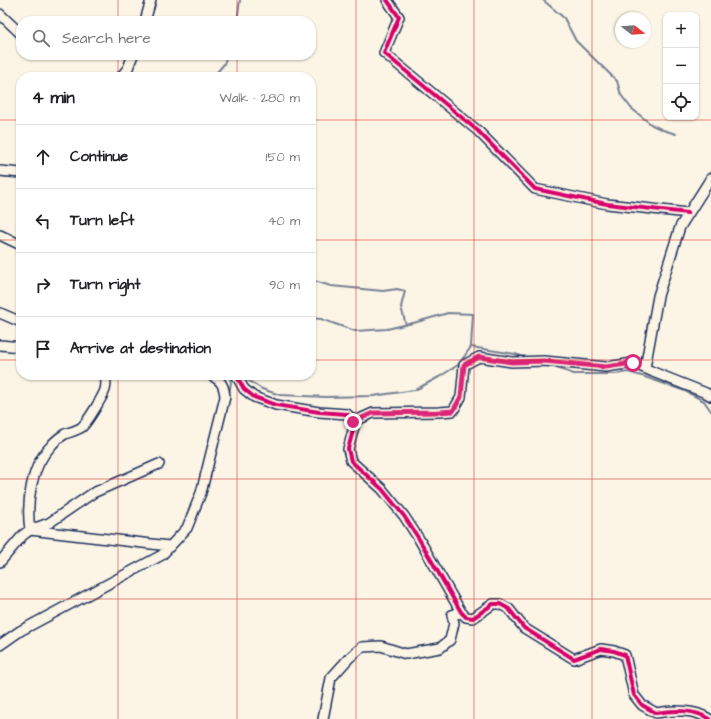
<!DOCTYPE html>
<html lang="en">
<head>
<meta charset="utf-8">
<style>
	body { margin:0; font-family:"Architects Daughter",sans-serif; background:#f6f6f6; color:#202124 }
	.controls { position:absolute; right:12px; top:12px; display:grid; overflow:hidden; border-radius:8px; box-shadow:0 1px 3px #0004 }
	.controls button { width:36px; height:36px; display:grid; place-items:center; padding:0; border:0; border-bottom:1px solid #e0e0e0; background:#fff; color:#202124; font:20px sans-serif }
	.compass { position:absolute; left:615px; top:12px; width:36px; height:36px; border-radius:50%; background:#fff; box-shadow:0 1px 3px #0004; rotate:107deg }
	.stop { position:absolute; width:12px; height:12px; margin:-9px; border:3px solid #db2777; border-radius:50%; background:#fff }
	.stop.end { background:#db2777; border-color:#fff; box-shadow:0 1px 4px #0008 }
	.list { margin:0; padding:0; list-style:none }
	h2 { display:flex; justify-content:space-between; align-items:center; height:52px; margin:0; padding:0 16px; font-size:17px }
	h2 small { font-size:13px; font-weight:400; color:#757577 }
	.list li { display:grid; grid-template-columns:26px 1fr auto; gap:12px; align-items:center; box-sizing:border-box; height:64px; padding:0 16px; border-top:1px solid #e0e0e0 }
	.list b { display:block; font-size:15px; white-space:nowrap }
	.list em { font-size:13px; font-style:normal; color:#757577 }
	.icon { flex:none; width:22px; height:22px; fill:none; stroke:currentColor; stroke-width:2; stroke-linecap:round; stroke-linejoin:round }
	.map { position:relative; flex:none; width:711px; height:719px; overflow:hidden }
	.search { position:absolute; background:#fff; box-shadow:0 1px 3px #0004; left:16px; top:16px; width:300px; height:44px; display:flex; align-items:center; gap:10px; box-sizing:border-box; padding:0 14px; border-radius:16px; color:#757577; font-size:15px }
	.panel { position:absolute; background:#fff; box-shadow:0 1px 3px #0004; left:16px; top:72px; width:300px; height:308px; border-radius:16px }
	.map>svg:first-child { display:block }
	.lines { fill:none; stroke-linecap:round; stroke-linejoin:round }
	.stream { stroke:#767f94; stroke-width:2 }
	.minor-casing { stroke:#1b2f5e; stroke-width:12 }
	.minor { stroke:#fcf5e5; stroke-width:9 }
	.cycleway-casing { stroke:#fcf5e5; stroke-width:6 }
	.cycleway { stroke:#d6006c; stroke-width:4 }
	.route { stroke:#db2777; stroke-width:5 }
	.grid { fill:none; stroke:#d62828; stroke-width:1; stroke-opacity:0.55 }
</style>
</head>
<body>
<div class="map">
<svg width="711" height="719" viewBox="0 0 711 719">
	<rect width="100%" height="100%" fill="#fcf5e5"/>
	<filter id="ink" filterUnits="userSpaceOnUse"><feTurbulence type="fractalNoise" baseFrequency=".025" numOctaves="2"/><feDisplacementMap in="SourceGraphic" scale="8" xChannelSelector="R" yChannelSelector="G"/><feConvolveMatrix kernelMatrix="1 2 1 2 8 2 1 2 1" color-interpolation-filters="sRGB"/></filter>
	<g filter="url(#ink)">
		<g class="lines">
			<!-- stream -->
			<path class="stream" d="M543 0 564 18 576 41 617 81 621 95 631 108 652 125 663 130 676 134
				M237 21 240 0
				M213 77 224 64 227 55
				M0 176 21 178
				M311 280 331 286 383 291 397 289 405 291 401 307 406 325
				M471 347 515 354 521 356
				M551 366 574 374H616L628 372 642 376 685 391 704 401 711 411
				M229 375 231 382 229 395
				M241 376 262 389 280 395 326 397 373 396 415 390 439 377 458 365 471 347 473 314 448 313 417 322 387 329 355 331 321 319 311 318
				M206 492 223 424
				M193 523 202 502
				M174 549 180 542
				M93 597 118 584
				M706 713 711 715"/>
			<defs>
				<path id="minor" d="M387 0 399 17 384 53 478 131 535 189 607 204 688 213
					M0 14 21 34
					M145 21 151 0
					M121 77 128 68 133 55
					M0 171 21 173
					M0 235 21 245
					M0 313 21 322
					M0 345 21 347
					M645 368 658 296 680 227 711 178
					M105 375C106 379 106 386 105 390 102 398 88 421 82 427 78 430 70 432 65 434 60 437 54 442 51 446 31 466 26 503 30 530L169 546
					M236 375 244 389 254 397 276 405 319 412 347 414 352 419 354 427 348 449 351 461 382 489 404 516 419 539 461 612 466 617 473 618 493 604H500L509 609 524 628 574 659 601 649 614 651 625 655 634 695 642 705 656 713C672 710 695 709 709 719
					M353 422 373 413 439 412 453 411 461 397 464 365 479 357 512 362 544 361 606 367 633 363 653 372 706 393 711 396
					M0 562 23 535 30 530 49 523 93 493 159 464
					M0 645 20 631 162 555 187 528 201 493 225 397C224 385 221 380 210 375
					M323 719 331 678 349 658 362 647 381 646 406 654 440 648 450 640 454 623 452 615 461 612"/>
			</defs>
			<!-- minor casing -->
			<use href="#minor" class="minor-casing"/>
			<!-- minor -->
			<use href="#minor" class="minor"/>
			<defs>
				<path id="cycleway" d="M387 0 399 17 384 53 478 131 535 189 607 204 688 213
					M236 375 244 389 254 397 276 405 319 412 347 414 352 419 354 427 348 449 351 461 382 489 404 516 419 539 461 612 466 617 473 618 493 604H500L509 609 524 628 574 659 601 649 614 651 625 655 634 695 642 705 656 713C672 710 695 709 709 719"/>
			</defs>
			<!-- cycleway casing -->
			<use href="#cycleway" class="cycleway-casing"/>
			<!-- cycleway -->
			<use href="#cycleway" class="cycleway"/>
		</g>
	</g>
	<g class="lines" filter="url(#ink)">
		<!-- route -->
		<path class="route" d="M353 422 373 413 439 412 453 411 461 397 464 365 479 357 512 362 544 361 606 367 633 363"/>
	</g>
	<!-- grid -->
	<path class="grid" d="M118 0V21M237 0V21M356 0V719M474 0V719M592 0V719M118 55V77M237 55V77M0 120H21M311 120H711M0 240H21M311 240H711M0 360H21M311 360H711M118 375V719M237 375V719M0 479H711M0 599H711"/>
</svg>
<div class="controls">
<button>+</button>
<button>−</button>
<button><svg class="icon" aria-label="locate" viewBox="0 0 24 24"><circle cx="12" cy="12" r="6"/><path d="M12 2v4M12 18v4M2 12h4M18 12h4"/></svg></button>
</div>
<svg class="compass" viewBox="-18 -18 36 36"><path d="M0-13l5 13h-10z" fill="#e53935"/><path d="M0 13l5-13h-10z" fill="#757577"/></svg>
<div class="stop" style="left:633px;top:363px"></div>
<div class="stop end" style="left:353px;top:422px"></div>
<div class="search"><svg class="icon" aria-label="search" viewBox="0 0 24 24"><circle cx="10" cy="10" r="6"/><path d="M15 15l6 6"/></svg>Search here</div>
<section class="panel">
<h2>4 min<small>Walk · 280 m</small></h2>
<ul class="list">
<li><svg class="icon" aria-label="ahead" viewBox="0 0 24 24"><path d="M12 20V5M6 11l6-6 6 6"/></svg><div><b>Continue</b></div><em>150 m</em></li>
<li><svg class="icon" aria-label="left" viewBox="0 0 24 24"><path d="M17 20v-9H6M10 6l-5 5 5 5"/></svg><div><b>Turn left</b></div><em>40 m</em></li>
<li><svg class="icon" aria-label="right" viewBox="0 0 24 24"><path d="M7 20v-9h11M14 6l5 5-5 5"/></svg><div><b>Turn right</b></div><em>90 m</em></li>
<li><svg class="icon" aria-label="arrive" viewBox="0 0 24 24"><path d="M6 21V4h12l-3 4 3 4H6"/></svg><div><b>Arrive at destination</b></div></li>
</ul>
</section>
</div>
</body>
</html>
